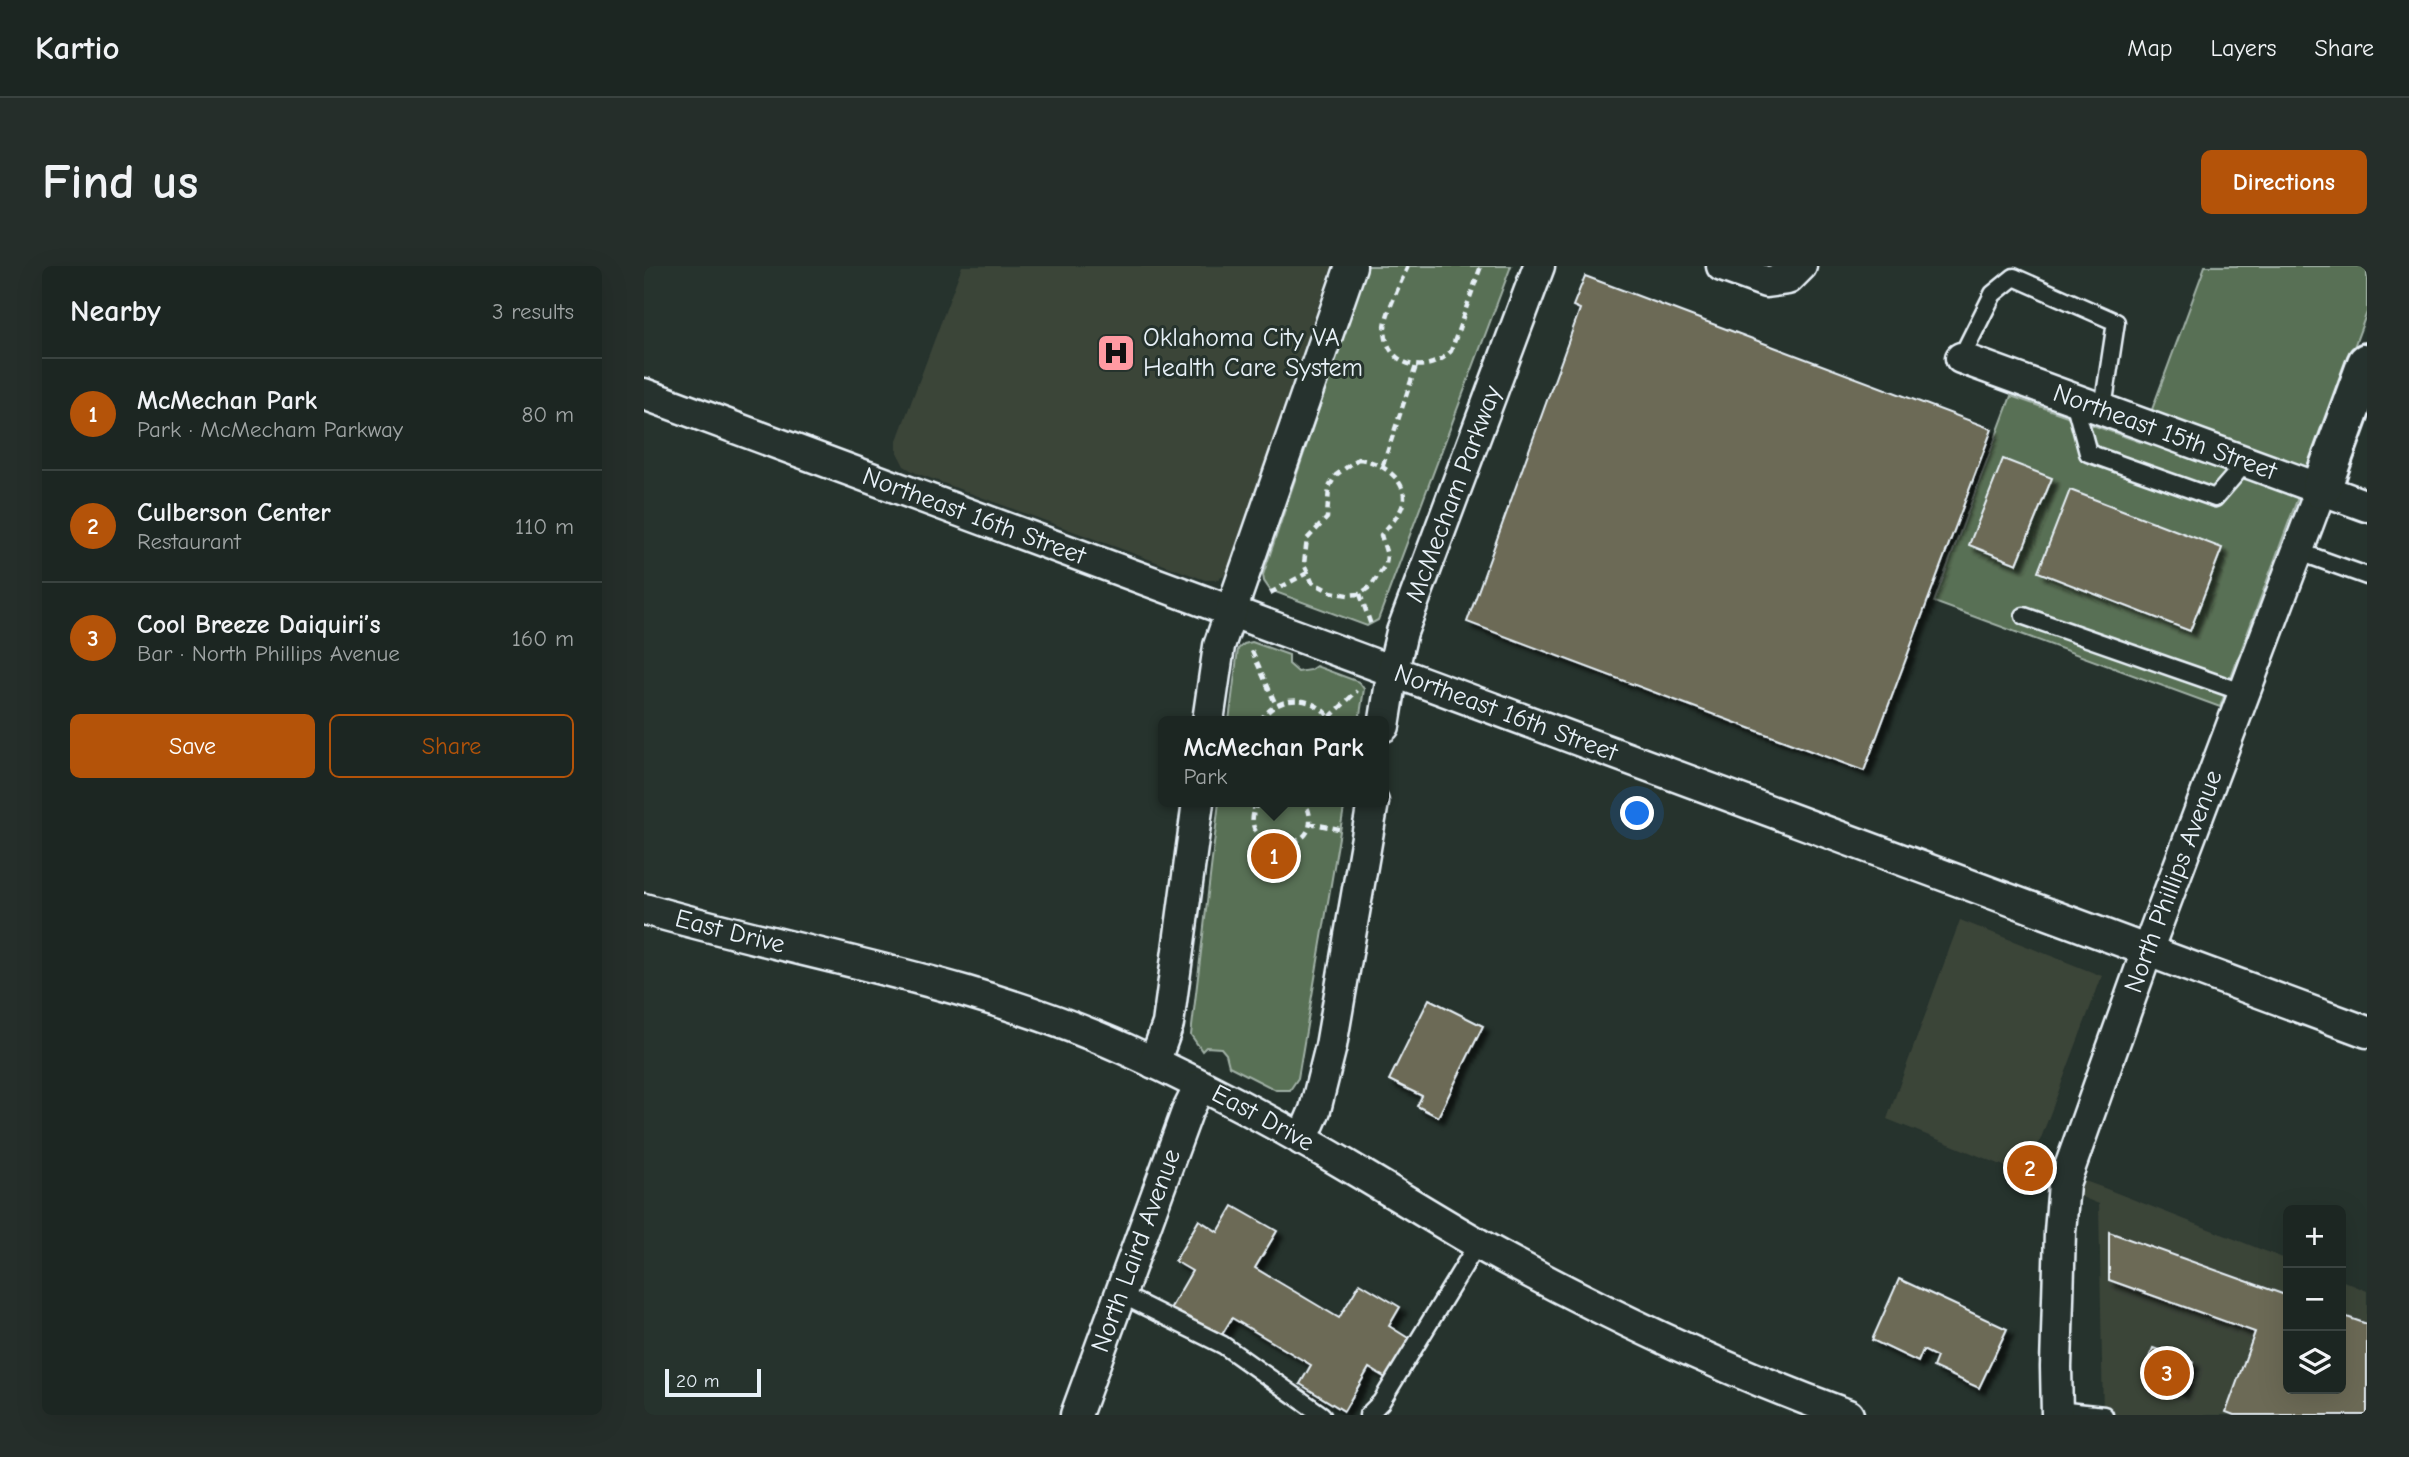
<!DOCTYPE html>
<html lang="en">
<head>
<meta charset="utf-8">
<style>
	body { margin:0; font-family:"Comic Neue",sans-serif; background:#252e2a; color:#f1f3f6 }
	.controls { position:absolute; right:21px; bottom:21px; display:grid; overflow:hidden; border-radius:10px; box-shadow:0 7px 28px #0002 }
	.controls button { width:63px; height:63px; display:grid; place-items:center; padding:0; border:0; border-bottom:2px solid #3a4340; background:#1c2622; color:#f1f3f6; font:35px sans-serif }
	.scale { position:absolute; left:21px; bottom:18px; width:96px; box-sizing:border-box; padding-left:7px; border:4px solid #e8f1f8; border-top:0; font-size:19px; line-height:24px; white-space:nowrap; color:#e8f1f8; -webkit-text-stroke:5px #26332d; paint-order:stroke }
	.you { position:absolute; left:994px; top:548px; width:24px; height:24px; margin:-18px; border:5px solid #fff; border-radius:50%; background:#1a73e8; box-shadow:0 0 0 10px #1a73e833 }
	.badge { display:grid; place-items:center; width:46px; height:46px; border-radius:50%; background:#b45309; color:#fff; font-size:23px; font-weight:700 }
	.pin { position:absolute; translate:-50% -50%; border:4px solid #fff; box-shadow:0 2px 7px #0006 }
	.popup { position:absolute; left:514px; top:450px; width:231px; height:91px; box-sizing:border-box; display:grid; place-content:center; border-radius:10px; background:#1c2622; filter:drop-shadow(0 2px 5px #0005); font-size:23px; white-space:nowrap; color:#a0a5a5 }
	.popup b { font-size:26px; color:#f1f3f6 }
	.popup::after { content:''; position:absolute; left:50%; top:100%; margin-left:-14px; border:14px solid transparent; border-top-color:#1c2622 }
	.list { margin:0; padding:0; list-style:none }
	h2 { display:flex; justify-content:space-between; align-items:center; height:91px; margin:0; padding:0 28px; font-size:30px }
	h2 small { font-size:23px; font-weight:400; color:#a0a5a5 }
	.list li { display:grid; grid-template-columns:46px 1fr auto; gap:21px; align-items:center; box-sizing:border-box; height:112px; padding:0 28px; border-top:2px solid #3a4340 }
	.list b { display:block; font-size:26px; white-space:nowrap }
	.list p { margin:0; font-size:23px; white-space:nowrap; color:#a0a5a5 }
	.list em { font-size:23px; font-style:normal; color:#a0a5a5 }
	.actions { display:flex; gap:14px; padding:21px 28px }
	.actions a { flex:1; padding:16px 0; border:2px solid #b45309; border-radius:10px; text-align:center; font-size:24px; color:#b45309 }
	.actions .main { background:#b45309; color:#fff }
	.icon { flex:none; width:38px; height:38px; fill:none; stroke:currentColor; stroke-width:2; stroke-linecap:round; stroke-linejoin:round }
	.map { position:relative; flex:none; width:1723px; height:1149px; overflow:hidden; border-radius:10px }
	header { display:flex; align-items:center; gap:42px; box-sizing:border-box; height:98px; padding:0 35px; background:#1c2622; border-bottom:2px solid #3a4340 }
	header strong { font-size:33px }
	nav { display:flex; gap:38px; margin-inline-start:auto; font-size:24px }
	.intro { display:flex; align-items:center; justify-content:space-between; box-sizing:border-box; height:168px; padding:0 42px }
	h1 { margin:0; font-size:49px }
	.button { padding:18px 32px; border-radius:10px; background:#b45309; color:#fff; font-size:24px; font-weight:700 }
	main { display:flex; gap:42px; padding:0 42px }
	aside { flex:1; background:#1c2622; border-radius:10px; box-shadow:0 7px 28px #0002 }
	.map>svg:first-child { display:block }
	.built { fill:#3b4439 }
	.green { fill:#597055; stroke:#a0b0a6; stroke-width:2 }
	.building { fill:#6c6b56; stroke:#e8f1f8; stroke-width:2; filter:url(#shadow) }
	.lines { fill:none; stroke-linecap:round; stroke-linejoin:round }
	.lane-casing { stroke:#e8f1f8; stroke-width:21 }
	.street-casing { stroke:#e8f1f8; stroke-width:35 }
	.secondary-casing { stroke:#e8f1f8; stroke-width:44 }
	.path { stroke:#e8f1f8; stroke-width:4.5; stroke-dasharray:7 5; stroke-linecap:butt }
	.lane { stroke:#26332d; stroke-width:16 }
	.street { stroke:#26332d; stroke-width:30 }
	.secondary { stroke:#26332d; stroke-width:38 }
	.labels { text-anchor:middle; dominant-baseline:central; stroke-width:6; stroke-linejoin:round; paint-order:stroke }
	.poi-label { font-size:26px; fill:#e8f1f8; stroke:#26332d; text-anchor:start }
	.street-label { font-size:26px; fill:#e8f1f8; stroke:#26332d }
</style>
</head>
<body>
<header>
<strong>Kartio</strong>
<nav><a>Map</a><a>Layers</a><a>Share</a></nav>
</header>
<div class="intro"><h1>Find us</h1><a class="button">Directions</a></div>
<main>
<aside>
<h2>Nearby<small>3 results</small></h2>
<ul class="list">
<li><span class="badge">1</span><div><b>McMechan Park</b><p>Park · McMecham Parkway</p></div><em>80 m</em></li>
<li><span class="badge">2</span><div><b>Culberson Center</b><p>Restaurant</p></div><em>110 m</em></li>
<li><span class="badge">3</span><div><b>Cool Breeze Daiquiri’s</b><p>Bar · North Phillips Avenue</p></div><em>160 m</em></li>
</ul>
<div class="actions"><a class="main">Save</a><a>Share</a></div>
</aside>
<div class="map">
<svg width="1723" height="1149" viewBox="0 0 1723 1149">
	<defs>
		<filter id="shadow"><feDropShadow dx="6" dy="6" stdDeviation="2" flood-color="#0009"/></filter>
	</defs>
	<rect width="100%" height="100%" fill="#26332d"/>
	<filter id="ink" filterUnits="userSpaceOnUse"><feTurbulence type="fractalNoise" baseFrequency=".0143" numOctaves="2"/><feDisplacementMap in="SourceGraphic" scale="14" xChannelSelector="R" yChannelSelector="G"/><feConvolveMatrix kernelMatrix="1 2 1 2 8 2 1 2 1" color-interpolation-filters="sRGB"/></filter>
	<g filter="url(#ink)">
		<!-- built -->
		<path class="built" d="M318 0H688L585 302 580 310 572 314H561L272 207 260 200 253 186V174Z
			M1316 654 1458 710 1388 896 1460 922 1644 994V1123H1697V1014L1723 1025V1149H1459L1455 938 1243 853Z"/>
		<!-- green -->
		<path class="green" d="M723 0H867L734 354 723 360 626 324 620 315 619 309Z
			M1561 0H1723V46L1576 441 1290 336 1367 130 1496 176Z
			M608 376 645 389V398L654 406 666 404 672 400 715 416 720 423 715 455H585L594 383 600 378Z
			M575 536H701L654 812 646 824H632L585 800 582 788 577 782 562 781 558 785 547 769Z"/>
		<!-- building -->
		<path class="building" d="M941 10 1348 163 1220 505 823 356 936 43 929 40Z
			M1359 193 1408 212 1373 298 1325 279Z
			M1426 224 1578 282 1546 365 1394 306Z
			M785 733 839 760 794 851 773 840 778 830 745 814Z
			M589 940 633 965 611 1002 695 1052 716 1017 756 1041 745 1060 769 1075 745 1114 725 1102 700 1145 656 1118 667 1099 588 1052 576 1072 526 1043 548 1005 531 995 555 954 574 966Z
			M1465 966 1644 1030V1123H1697V1049L1723 1058V1149H1590L1582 1146 1611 1066 1465 1014Z
			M1255 1013 1363 1063 1335 1122 1289 1101 1293 1091 1279 1084 1274 1096 1228 1074Z
			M1509 1082 1549 1096 1538 1126 1502 1113 1508 1096 1504 1094Z"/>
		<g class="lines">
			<defs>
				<path id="lane" d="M1317 92 1349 28 1370 11 1472 56 1459 142
					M1429 131 1444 187 1571 232 1603 195
					M1653 285 1723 310
					M1380 350 1601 427
					M476 1028 579 1079 678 1149
					M1413 1144 1460 1149
					M724 1149 737 1136 834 977"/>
				<g id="street">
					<path d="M1078 0 1122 16 1144 13 1157 0"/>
					<path id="s1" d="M1317 92 1723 240"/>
					<path id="s2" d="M0 128 1723 766"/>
					<path d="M564 455 575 380 707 0"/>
					<path id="s3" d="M740 460 749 404 758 366 895 0"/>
					<path id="s4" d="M0 643C160 689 328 714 481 783 561 819 639 861 714 906 758 932 801 959 845 984 960 1047 1080 1104 1204 1149"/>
					<path d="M510 797 524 758 554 536"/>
					<path d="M658 874 671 844 687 780 729 536"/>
					<path id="s5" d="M432 1149 543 846 556 820"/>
					<path id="s6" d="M1413 1149 1412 1101 1416 966 1420 918 1503 685 1677 223"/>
				</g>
				<path id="secondary" d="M1677 223 1723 97"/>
			</defs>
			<!-- lane casing -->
			<use href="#lane" class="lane-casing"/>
			<!-- street casing -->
			<use href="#street" class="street-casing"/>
			<!-- secondary casing -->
			<use href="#secondary" class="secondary-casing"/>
			<!-- path -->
			<path class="path" d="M764 0C758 14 741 48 741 62 741 101 783 111 807 85L837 0
				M714 193C732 194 760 210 760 232 759 247 746 258 737 269L743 289 742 298 727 320 716 328 704 329 687 326 668 316 660 298 663 273 683 252 685 221 692 209Z
				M739 199 772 100
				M626 327 663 307
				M716 328 727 359
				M608 385 632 439
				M686 451 713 425
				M616 455C634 428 670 427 688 455
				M598 536 610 542
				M614 536C584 590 690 594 661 536
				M665 557 695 563"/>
			<!-- lane -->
			<use href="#lane" class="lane"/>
			<!-- street -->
			<use href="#street" class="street"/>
			<!-- secondary -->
			<use href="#secondary" class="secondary"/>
		</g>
	</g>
	<!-- icons -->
	<defs>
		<symbol id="hospital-square" viewBox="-11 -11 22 22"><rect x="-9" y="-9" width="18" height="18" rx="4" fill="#ff9aa2" stroke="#26332d"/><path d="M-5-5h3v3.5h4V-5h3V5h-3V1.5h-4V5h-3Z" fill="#111"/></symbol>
	</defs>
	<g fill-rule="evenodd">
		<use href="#hospital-square" x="450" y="65" width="44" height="44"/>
	</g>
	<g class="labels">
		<!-- poi labels -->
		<g class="poi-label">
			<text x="499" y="72">Oklahoma City VA<tspan x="499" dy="30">Health Care System</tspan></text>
		</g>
		<!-- street labels -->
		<g class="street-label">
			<text stroke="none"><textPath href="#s1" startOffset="217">Northeast 15th Street</textPath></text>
			<text stroke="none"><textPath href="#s3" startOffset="243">McMecham Parkway</textPath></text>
			<text stroke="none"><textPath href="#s2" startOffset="352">Northeast 16th Street</textPath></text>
			<text stroke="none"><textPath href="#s2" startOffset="919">Northeast 16th Street</textPath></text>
			<text stroke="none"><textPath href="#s6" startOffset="553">North Phillips Avenue</textPath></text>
			<text stroke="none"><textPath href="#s4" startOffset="89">East Drive</textPath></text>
			<text stroke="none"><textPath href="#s4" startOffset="656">East Drive</textPath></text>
			<text stroke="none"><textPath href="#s5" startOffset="175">North Laird Avenue</textPath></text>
		</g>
	</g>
</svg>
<div class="controls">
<button>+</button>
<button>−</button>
<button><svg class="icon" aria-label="layers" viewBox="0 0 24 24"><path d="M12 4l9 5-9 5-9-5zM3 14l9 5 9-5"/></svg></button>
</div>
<div class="scale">20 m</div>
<div class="you"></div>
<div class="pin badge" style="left:630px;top:590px">1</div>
<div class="popup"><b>McMechan Park</b>Park</div>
<div class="pin badge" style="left:1386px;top:902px">2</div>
<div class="pin badge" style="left:1523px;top:1107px">3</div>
</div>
</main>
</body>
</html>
